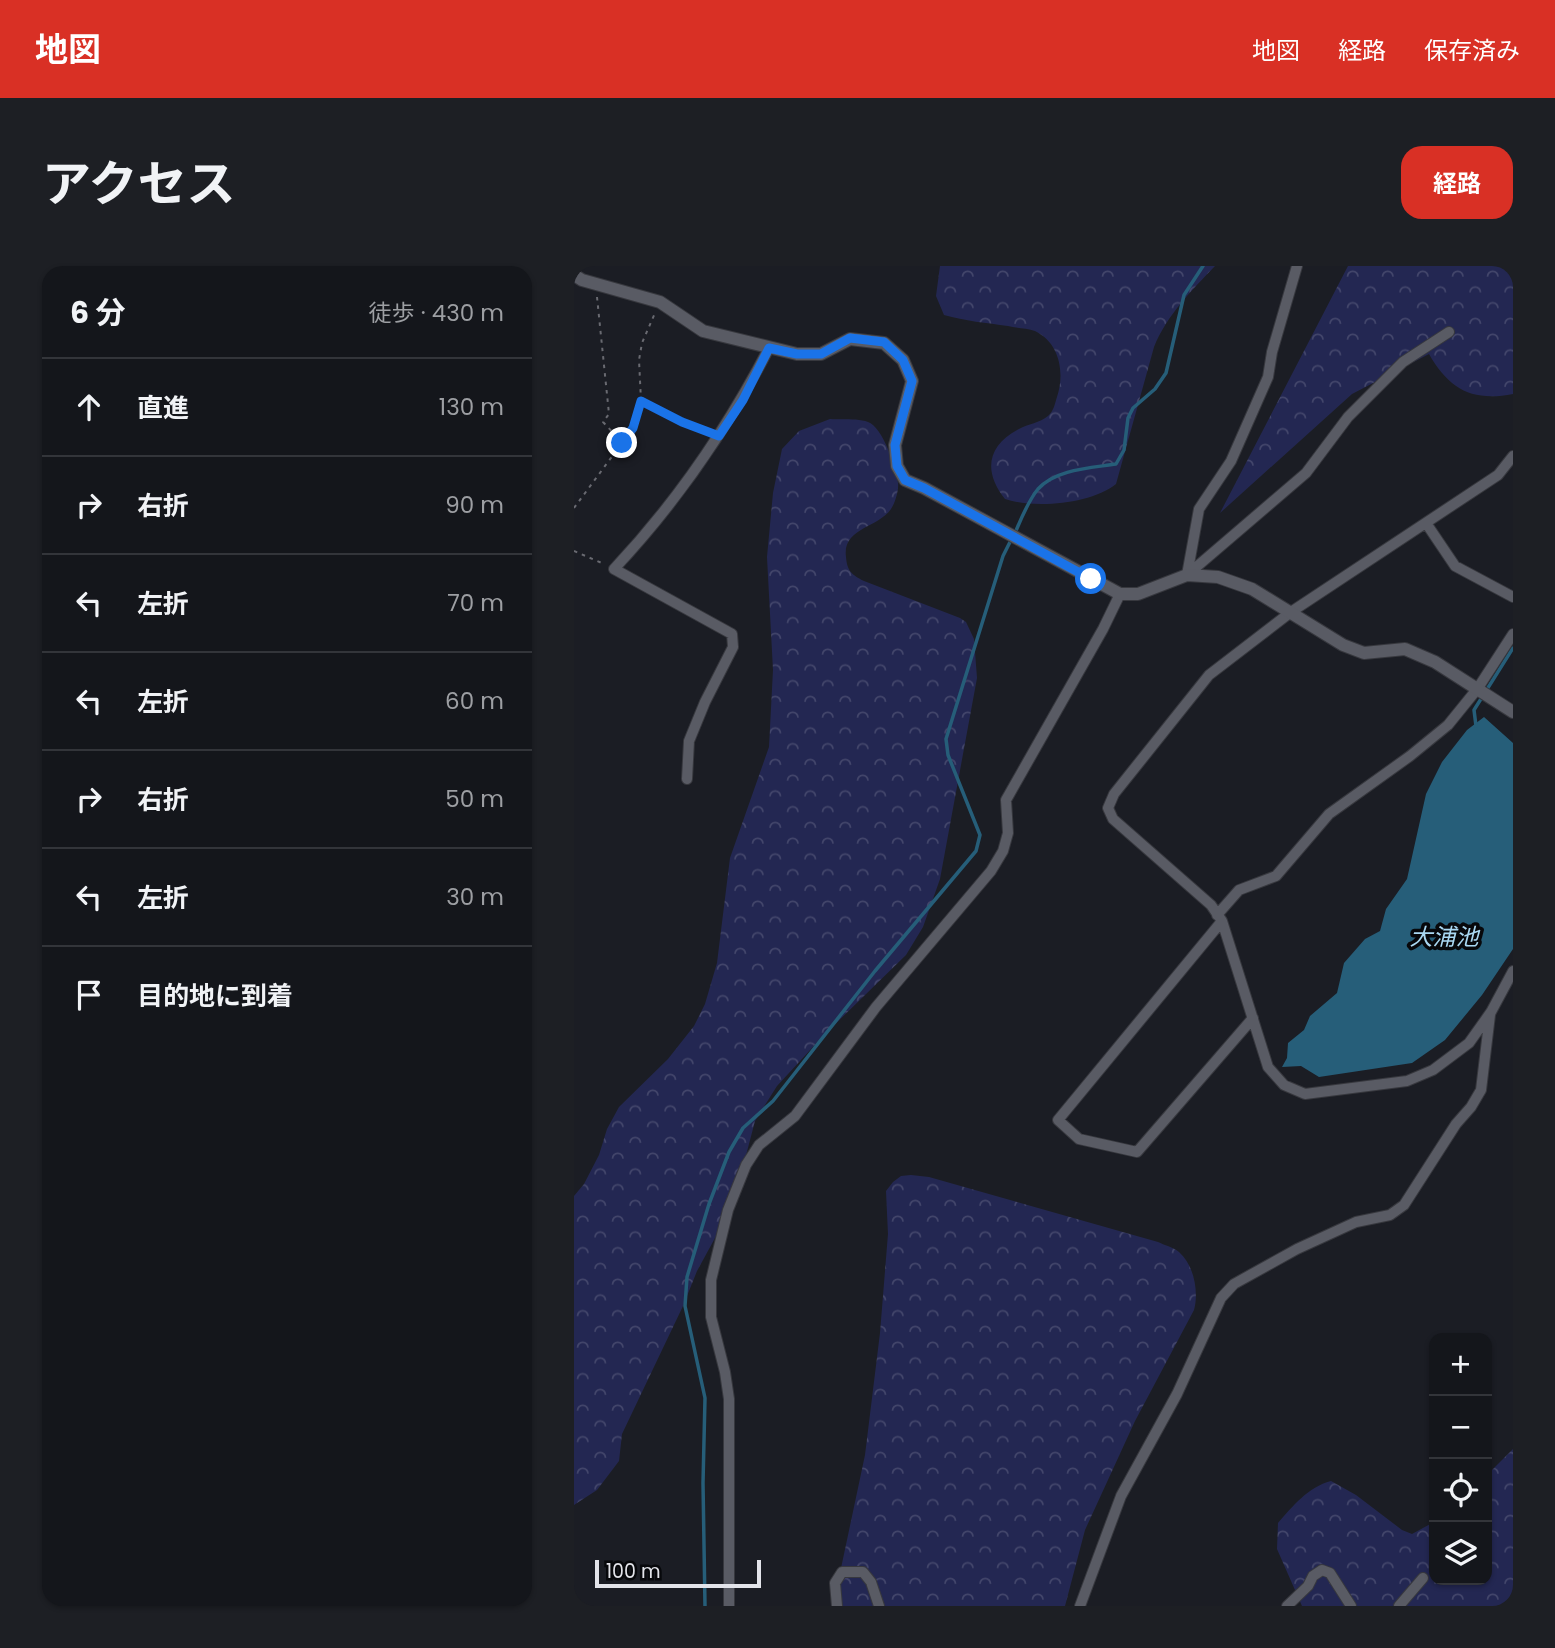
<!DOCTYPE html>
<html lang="ja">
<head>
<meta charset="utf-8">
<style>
	body { margin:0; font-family:Poppins,"Noto Sans JP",sans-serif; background:#1d1f24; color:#f1f3f6 }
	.controls { position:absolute; right:21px; bottom:21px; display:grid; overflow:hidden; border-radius:14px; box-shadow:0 2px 5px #0004 }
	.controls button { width:63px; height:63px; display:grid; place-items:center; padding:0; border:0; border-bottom:2px solid #33353a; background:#14161b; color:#f1f3f6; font:35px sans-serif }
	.scale { position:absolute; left:21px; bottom:18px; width:166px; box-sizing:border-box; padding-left:7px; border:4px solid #e3e4ea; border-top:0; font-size:19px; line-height:24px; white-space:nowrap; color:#e3e4ea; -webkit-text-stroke:5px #07080b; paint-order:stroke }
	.stop { position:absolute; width:21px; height:21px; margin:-16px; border:5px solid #1a73e8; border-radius:50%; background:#fff }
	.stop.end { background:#1a73e8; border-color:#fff; box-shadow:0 2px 7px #0008 }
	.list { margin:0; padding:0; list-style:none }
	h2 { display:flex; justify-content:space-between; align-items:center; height:91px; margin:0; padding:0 28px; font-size:30px }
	h2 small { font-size:23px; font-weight:400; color:#9d9fa3 }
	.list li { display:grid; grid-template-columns:46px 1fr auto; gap:21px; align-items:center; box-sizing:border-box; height:98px; padding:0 28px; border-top:2px solid #33353a }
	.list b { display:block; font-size:26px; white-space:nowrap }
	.list em { font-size:23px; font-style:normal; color:#9d9fa3 }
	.icon { flex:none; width:38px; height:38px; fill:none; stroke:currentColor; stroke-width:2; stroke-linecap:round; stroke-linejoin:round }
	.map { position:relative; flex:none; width:939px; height:1340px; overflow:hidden; border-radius:21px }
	header { display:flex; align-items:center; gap:42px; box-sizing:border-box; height:98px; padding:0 35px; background:#d93025; color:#fff }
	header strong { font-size:33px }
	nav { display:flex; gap:38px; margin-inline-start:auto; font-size:24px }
	.intro { display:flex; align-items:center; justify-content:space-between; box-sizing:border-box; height:168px; padding:0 42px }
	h1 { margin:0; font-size:49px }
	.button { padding:18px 32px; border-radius:21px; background:#d93025; color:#fff; font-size:24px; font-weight:700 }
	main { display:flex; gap:42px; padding:0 42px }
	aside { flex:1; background:#14161b; border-radius:21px; box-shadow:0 2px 5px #0004 }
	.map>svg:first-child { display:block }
	.forest { fill:url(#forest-crowns) }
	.water { fill:#265e79 }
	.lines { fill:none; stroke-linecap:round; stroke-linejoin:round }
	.stream { stroke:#265e79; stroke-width:3.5 }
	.minor-casing { stroke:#37383e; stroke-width:12 }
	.tertiary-casing { stroke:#37383e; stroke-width:14 }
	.path { stroke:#696a71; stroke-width:2; stroke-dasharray:3.5 5; stroke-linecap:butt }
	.minor { stroke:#595b64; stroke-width:10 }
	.tertiary { stroke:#595b64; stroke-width:12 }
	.route { stroke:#1a73e8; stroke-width:9 }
	.labels { text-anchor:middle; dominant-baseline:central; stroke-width:7; stroke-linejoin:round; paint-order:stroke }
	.water-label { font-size:23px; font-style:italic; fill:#a9d8f2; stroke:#07080b }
</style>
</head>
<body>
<header>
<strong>地図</strong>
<nav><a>地図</a><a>経路</a><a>保存済み</a></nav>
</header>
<div class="intro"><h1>アクセス</h1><a class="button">経路</a></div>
<main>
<aside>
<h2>6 分<small>徒歩 · 430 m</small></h2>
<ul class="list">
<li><svg class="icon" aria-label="ahead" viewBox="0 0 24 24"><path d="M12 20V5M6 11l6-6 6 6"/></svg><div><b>直進</b></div><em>130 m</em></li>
<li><svg class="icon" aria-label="right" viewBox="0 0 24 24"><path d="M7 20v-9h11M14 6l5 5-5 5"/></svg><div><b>右折</b></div><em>90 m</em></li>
<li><svg class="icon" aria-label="left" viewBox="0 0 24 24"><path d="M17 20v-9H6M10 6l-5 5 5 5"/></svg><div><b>左折</b></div><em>70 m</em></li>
<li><svg class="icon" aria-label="left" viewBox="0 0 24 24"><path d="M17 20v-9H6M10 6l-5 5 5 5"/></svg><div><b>左折</b></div><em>60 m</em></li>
<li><svg class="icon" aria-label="right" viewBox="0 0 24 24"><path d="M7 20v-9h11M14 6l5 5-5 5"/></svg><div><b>右折</b></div><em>50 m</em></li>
<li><svg class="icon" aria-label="left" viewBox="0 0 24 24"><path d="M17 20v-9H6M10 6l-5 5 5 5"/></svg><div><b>左折</b></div><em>30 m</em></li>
<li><svg class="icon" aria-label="arrive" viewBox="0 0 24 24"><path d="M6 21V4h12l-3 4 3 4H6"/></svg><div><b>目的地に到着</b></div></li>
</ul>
</aside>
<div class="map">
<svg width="939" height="1340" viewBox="0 0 939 1340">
	<defs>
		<pattern id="forest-crowns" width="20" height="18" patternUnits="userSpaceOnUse" patternTransform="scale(1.75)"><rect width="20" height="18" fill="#232752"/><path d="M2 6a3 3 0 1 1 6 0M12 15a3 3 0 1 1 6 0" fill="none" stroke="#43466b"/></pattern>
	</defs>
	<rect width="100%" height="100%" fill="#1b1d24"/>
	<!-- forest -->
	<path class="forest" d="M366 0H641C618 24 593 49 580 81L542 218C517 238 461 243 431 233 409 205 413 180 445 163 454 158 466 157 474 150 480 145 481 137 483 131 491 107 486 77 461 65 453 62 442 62 434 60 413 57 391 55 370 49L362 30Z
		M774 0H939V128C898 136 875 123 855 88L778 128 646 247Z
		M256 153C267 154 283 152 294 156 308 160 323 203 324 217 325 224 321 237 317 243 304 262 268 262 272 291 273 305 278 309 290 315L386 352 392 356 400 373 403 412 366 613 349 661 332 689 249 770 203 820 181 855 159 939 123 1005 109 1040 48 1168 45 1195 23 1224 0 1239V930L10 918 25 889 33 863 45 841 94 793 120 760 131 738 143 697 156 592 195 481 199 404 193 291 199 227 208 183 225 165Z
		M337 909 355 911 584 976C590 979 599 981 605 986 620 999 625 1026 620 1044L561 1155 511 1264 491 1340H259L291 1189 306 1067 314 968 312 925 319 916 327 910Z
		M939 1183V1340H728L703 1283 704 1257C719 1240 734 1221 757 1215L782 1229 828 1264 838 1268 860 1256V1314H913V1209Z"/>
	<!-- water -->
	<path class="water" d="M910 451 939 477V683L908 729 871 774 838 797 745 811 727 800 708 801 713 792 714 777 730 764 736 750 763 727 770 697 791 673 806 665 812 643 833 613 852 528 868 496 893 464Z"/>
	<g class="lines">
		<!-- stream -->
		<path class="stream" d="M441 267C447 253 454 235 464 223 482 203 517 202 542 198L550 184 554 152 559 142 581 123 592 107 610 29 629 0
			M902 460 900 444 939 382
			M131 1340 129 1217 131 1132 111 1040 113 1011 135 938 155 886 169 862 199 835 301 705 402 585 406 569 374 489 372 473 429 290 437 274"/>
		<defs>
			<path id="minor" d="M939 190 924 209 717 346 635 409 540 528 534 542 539 553 637 639 648 655 694 801 710 819 731 828 833 815 859 804 895 777 917 746 939 705
				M852 257 881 300 939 331
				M613 309 732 207 774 151 829 96 875 66
				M613 309 625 243 657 195 694 111 698 86 723 0
				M113 513 115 475 131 436 159 381 158 368 40 303C102 237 153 163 195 82
				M643 649 665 624 702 610 755 548 836 490 874 459 904 422 939 368
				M648 655 484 854 505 873 563 886 679 752
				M155 1340V1133L151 1106 137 1051V1014L154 944 172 899 185 879 221 850 302 741 417 605 429 585 434 567 432 534 529 363 546 328
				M263 1340 261 1317 268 1306H289L297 1316 305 1340
				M506 1340 547 1230 603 1128 647 1032 660 1018 723 983 782 956 816 949 830 939 882 858 897 841 907 824 916 749
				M713 1340 734 1320 739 1310 748 1304 756 1307 777 1340
				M825 1340 849 1312"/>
			<path id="tertiary" d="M0 9 8 14 86 36 129 65 223 88H247L276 73 310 77 329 94 338 115 321 179 323 200 331 214 350 222 546 328H564L613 309 644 311 678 323 769 379 790 387 831 383 861 396 939 446"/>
		</defs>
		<!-- minor casing -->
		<use href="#minor" class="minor-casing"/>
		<!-- tertiary casing -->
		<use href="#tertiary" class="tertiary-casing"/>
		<!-- path -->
		<path class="path" d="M23 31 35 148 29 156 48 176
			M67 135 108 156 134 166
			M0 242 59 162 67 135 65 94 68 77 81 47
			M0 285 30 298"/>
		<!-- minor -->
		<use href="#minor" class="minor"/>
		<!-- tertiary -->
		<use href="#tertiary" class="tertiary"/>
	</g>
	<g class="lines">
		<!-- route -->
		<path class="route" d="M48 177 59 162 67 135 108 156 145 170 169 134 195 82 223 88H247L276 72 310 76 329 94 338 115 321 179 323 200 331 214 350 222 517 313"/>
	</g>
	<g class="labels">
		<!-- water labels -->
		<g class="water-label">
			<text x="870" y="671">大浦池</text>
		</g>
	</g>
</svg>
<div class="controls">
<button>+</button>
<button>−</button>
<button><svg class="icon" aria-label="locate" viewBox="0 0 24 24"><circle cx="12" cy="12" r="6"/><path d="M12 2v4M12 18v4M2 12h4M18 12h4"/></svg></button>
<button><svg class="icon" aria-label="layers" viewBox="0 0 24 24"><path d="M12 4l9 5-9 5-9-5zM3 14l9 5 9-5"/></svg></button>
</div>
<div class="scale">100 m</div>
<div class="stop" style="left:517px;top:313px"></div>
<div class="stop end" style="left:48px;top:177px"></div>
</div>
</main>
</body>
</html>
